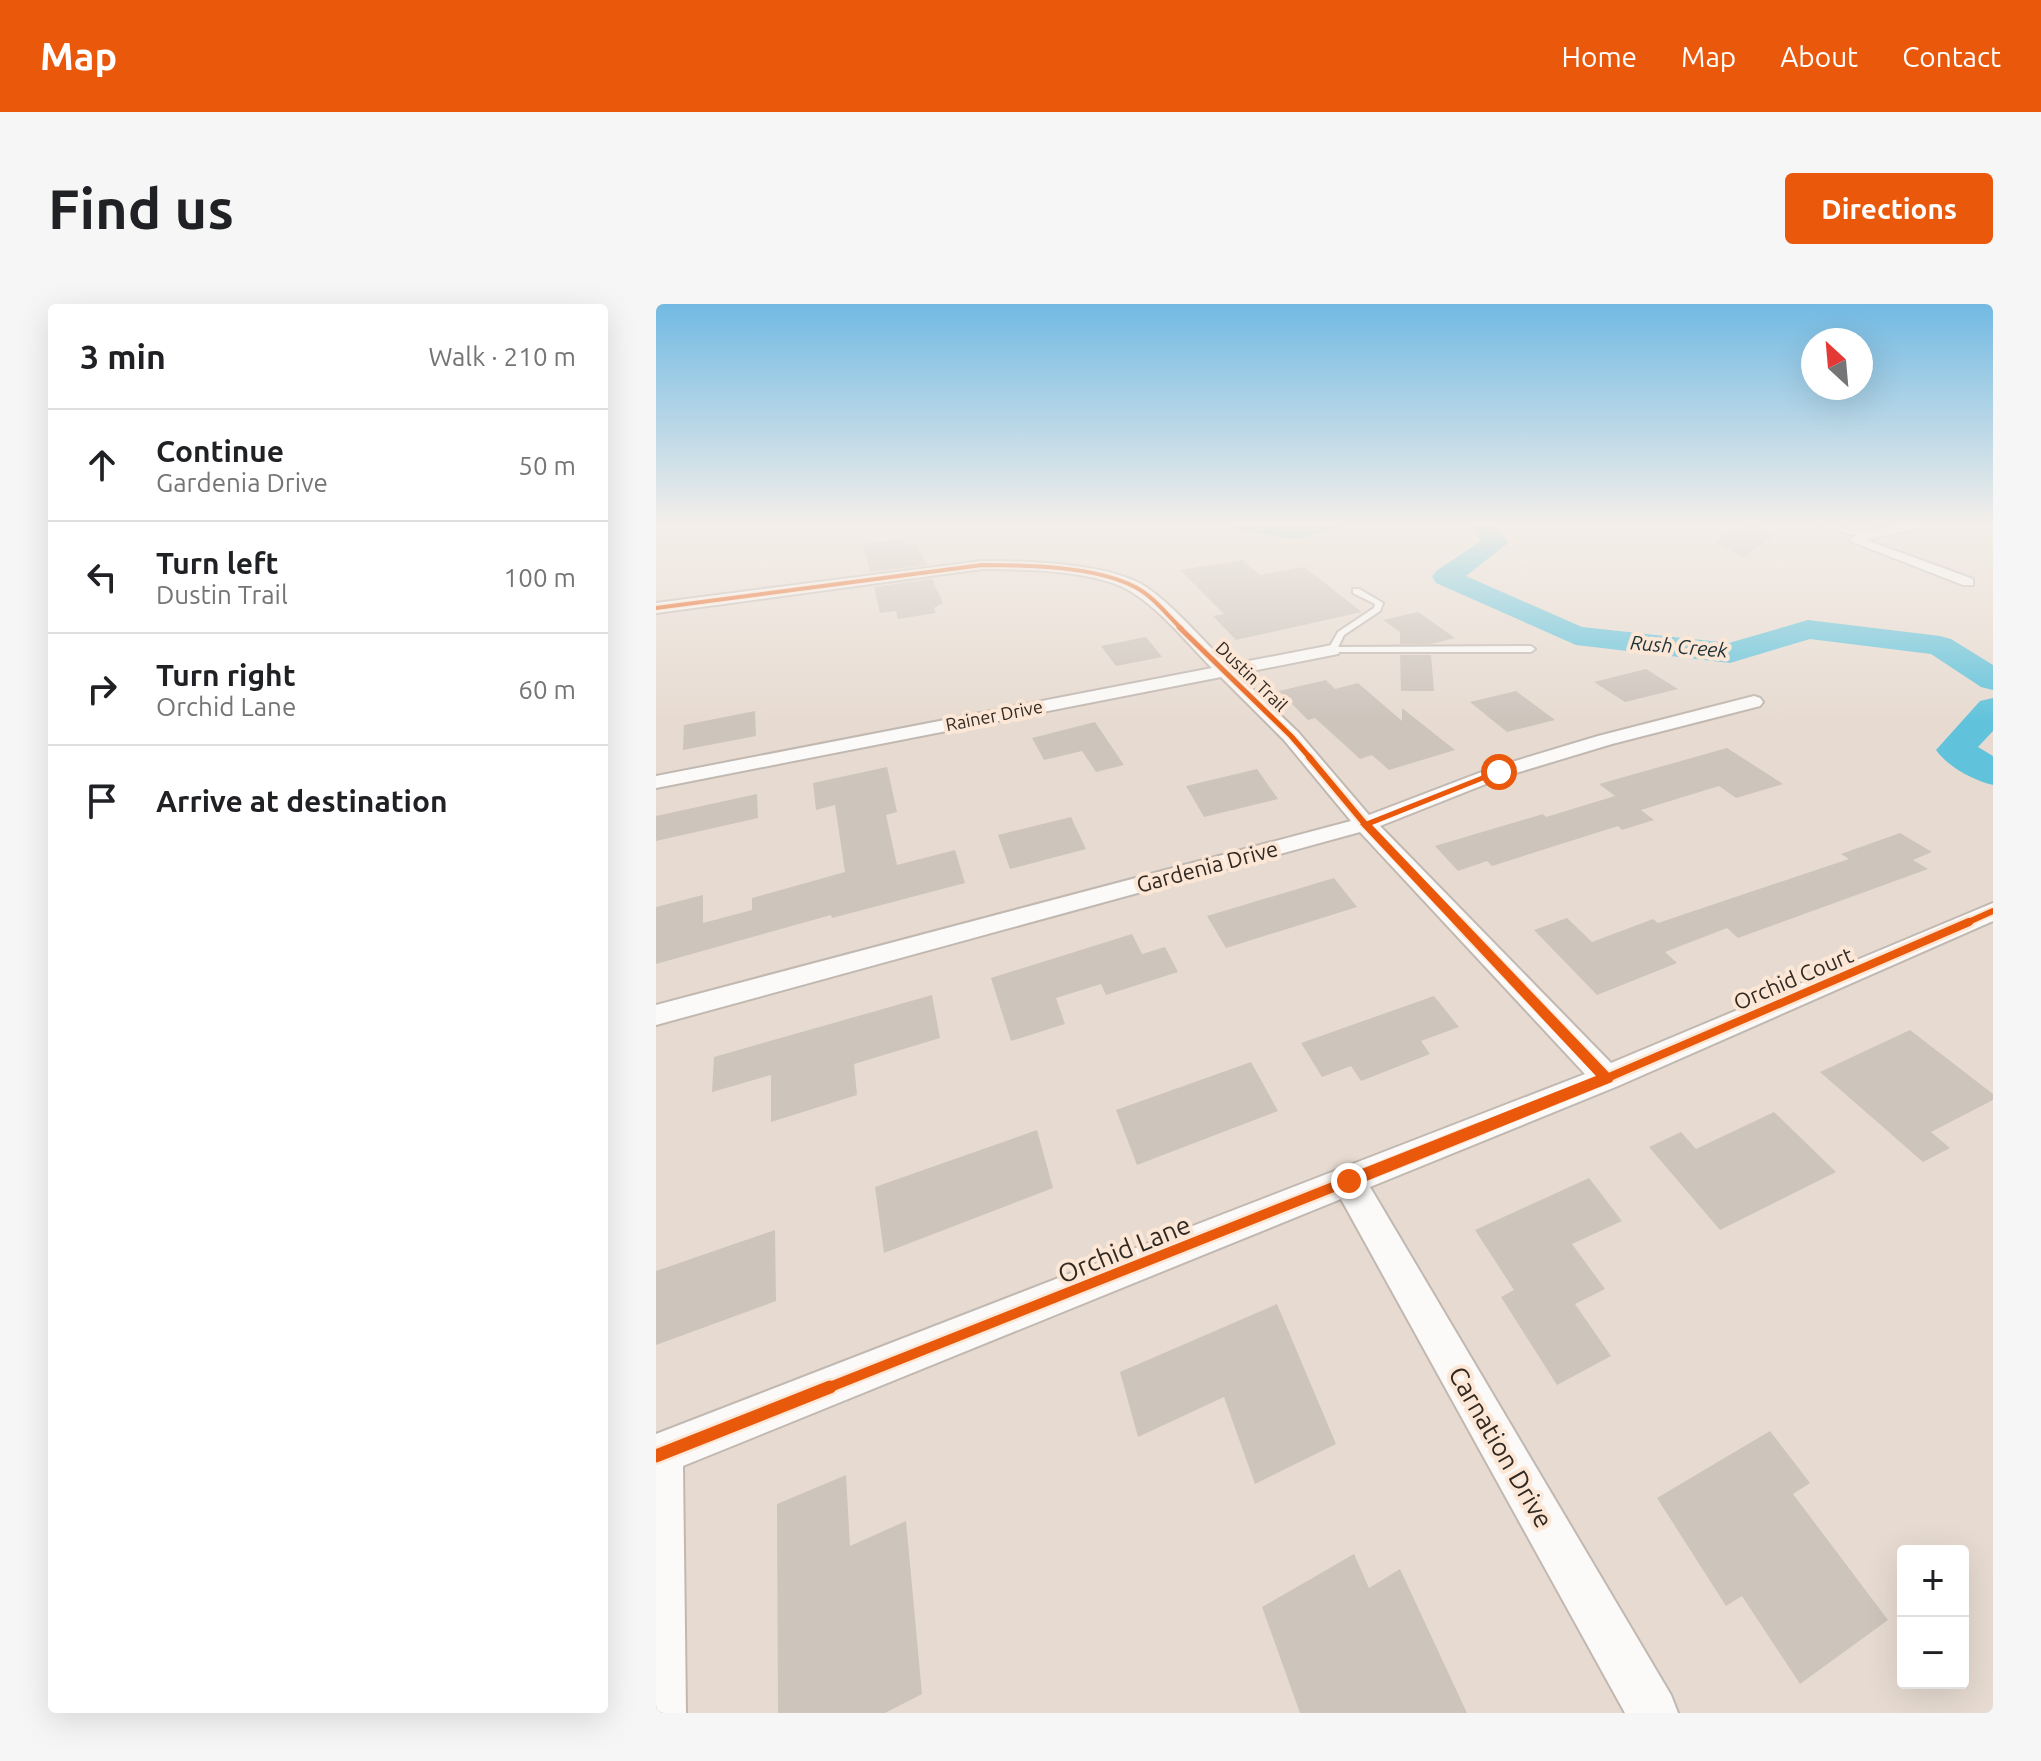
<!DOCTYPE html>
<html lang="en">
<head>
<meta charset="utf-8">
<style>
	body { margin:0; font-family:Ubuntu,sans-serif; background:#f6f6f6; color:#202124 }
	.controls { position:absolute; right:24px; bottom:24px; display:grid; overflow:hidden; border-radius:8px; box-shadow:0 8px 32px #0002 }
	.controls button { width:72px; height:72px; display:grid; place-items:center; padding:0; border:0; border-bottom:2px solid #e0e0e0; background:#fff; color:#202124; font:40px sans-serif }
	.compass { position:absolute; left:1145px; top:24px; width:72px; height:72px; border-radius:50%; background:#fff; box-shadow:0 8px 32px #0002; rotate:334deg }
	.stop { position:absolute; width:24px; height:24px; margin:-18px; border:6px solid #ea580c; border-radius:50%; background:#fff }
	.stop.end { background:#ea580c; border-color:#fff; box-shadow:0 2px 8px #0008 }
	.list { margin:0; padding:0; list-style:none }
	h2 { display:flex; justify-content:space-between; align-items:center; height:104px; margin:0; padding:0 32px; font-size:34px }
	h2 small { font-size:26px; font-weight:400; color:#757577 }
	.list li { display:grid; grid-template-columns:52px 1fr auto; gap:24px; align-items:center; box-sizing:border-box; height:112px; padding:0 32px; border-top:2px solid #e0e0e0 }
	.list b { display:block; font-size:30px; white-space:nowrap }
	.list p { margin:0; font-size:26px; white-space:nowrap; color:#757577 }
	.list em { font-size:26px; font-style:normal; color:#757577 }
	.icon { flex:none; width:44px; height:44px; fill:none; stroke:currentColor; stroke-width:2; stroke-linecap:round; stroke-linejoin:round }
	.map { position:relative; flex:none; width:1337px; height:1409px; overflow:hidden; border-radius:8px }
	header { display:flex; align-items:center; gap:48px; box-sizing:border-box; height:112px; padding:0 40px; background:#ea580c; color:#fff }
	header strong { font-size:38px }
	nav { display:flex; gap:44px; margin-inline-start:auto; font-size:28px }
	.intro { display:flex; align-items:center; justify-content:space-between; box-sizing:border-box; height:192px; padding:0 48px }
	h1 { margin:0; font-size:56px }
	.button { padding:20px 36px; border-radius:8px; background:#ea580c; color:#fff; font-size:28px; font-weight:700 }
	main { display:flex; gap:48px; padding:0 48px }
	aside { flex:1; background:#fff; border-radius:8px; box-shadow:0 8px 32px #0002 }
	.map>svg:first-child { display:block }
	.lines { fill:none; stroke-linecap:round; stroke-linejoin:round }
	.river { fill:#61c3db; fill-rule:evenodd }
	.building { fill:#cdc4bc }
	.service-casing { stroke:#c1b8b1; stroke-width:4 }
	.minor-casing { stroke:#c1b8b1; stroke-width:4 }
	.service { fill:#fbfaf8; fill-rule:evenodd }
	.minor { fill:#fbfaf8; fill-rule:evenodd }
	.cycleway-far5-casing { stroke:#fce7d6; stroke-width:7 }
	.cycleway-far4-casing { stroke:#fce7d6; stroke-width:8 }
	.cycleway-far3-casing { stroke:#fce7d6; stroke-width:10 }
	.cycleway-far2-casing { stroke:#fce7d6; stroke-width:13 }
	.cycleway-far1-casing { stroke:#fce7d6; stroke-width:15 }
	.cycleway-casing { stroke:#fce7d6; stroke-width:18 }
	.cycleway-far5 { stroke:#e8590c; stroke-width:4 }
	.cycleway-far4 { stroke:#e8590c; stroke-width:5 }
	.cycleway-far3 { stroke:#e8590c; stroke-width:6 }
	.cycleway-far2 { stroke:#e8590c; stroke-width:8 }
	.cycleway-far1 { stroke:#e8590c; stroke-width:10 }
	.cycleway { stroke:#e8590c; stroke-width:13 }
	.route { fill:#ea580c }
	.labels { text-anchor:middle; dominant-baseline:central; stroke-width:8; stroke-linejoin:round; paint-order:stroke }
	.far-street-label { font-size:18px; fill:#312922; stroke:#fce7d6 }
	.far-water-label { font-size:20px; font-style:italic; fill:#1c3239; stroke:#fce7d6 }
	.street-label { font-size:22px; fill:#312922; stroke:#fce7d6 }
	.near-street-label { font-size:26px; fill:#312922; stroke:#fce7d6 }
</style>
</head>
<body>
<header>
<strong>Map</strong>
<nav><a>Home</a><a>Map</a><a>About</a><a>Contact</a></nav>
</header>
<div class="intro"><h1>Find us</h1><a class="button">Directions</a></div>
<main>
<aside>
<h2>3 min<small>Walk · 210 m</small></h2>
<ul class="list">
<li><svg class="icon" aria-label="ahead" viewBox="0 0 24 24"><path d="M12 20V5M6 11l6-6 6 6"/></svg><div><b>Continue</b><p>Gardenia Drive</p></div><em>50 m</em></li>
<li><svg class="icon" aria-label="left" viewBox="0 0 24 24"><path d="M17 20v-9H6M10 6l-5 5 5 5"/></svg><div><b>Turn left</b><p>Dustin Trail</p></div><em>100 m</em></li>
<li><svg class="icon" aria-label="right" viewBox="0 0 24 24"><path d="M7 20v-9h11M14 6l5 5-5 5"/></svg><div><b>Turn right</b><p>Orchid Lane</p></div><em>60 m</em></li>
<li><svg class="icon" aria-label="arrive" viewBox="0 0 24 24"><path d="M6 21V4h12l-3 4 3 4H6"/></svg><div><b>Arrive at destination</b></div></li>
</ul>
</aside>
<div class="map">
<svg width="1337" height="1409" viewBox="0 0 1337 1409">
	<rect width="100%" height="100%" fill="#e7dbd1"/>
	<g class="lines">
		<!-- river -->
		<path class="river" d="M574 220H686L683 225 640 235 586 227 577 225Z
			M815 220H839L852 239 810 272 926 323 1073 339 1152 316 1284 332 1295 335 1337 361V386L1325 383 1275 350 1154 335 1074 359 920 341 780 279 776 273 780 267 825 237Z
			M1337 394V427L1322 443 1337 452V481C1317 476 1292 463 1280 446L1324 397Z"/>
	</g>
	<!-- building -->
	<path class="building" d="M1086 220H1096L1121 230 1088 253 1058 238Z
		M247 235 249 241 261 240 271 261 214 268 207 240Z
		M586 256 604 271 648 263 706 308 580 336 557 312 568 310 524 266Z
		M276 275 287 299 278 304 280 309 242 315 240 307 224 309 218 283Z
		M762 308 799 334 775 340H744V328L727 316Z
		M490 333 506 353 460 362 445 342Z
		M744 351H775L778 387H745Z
		M990 365 1022 385 969 398 938 378Z
		M670 376 679 385 702 379 746 417V404L799 446 733 466 716 451 704 455 659 414 652 416 623 387Z
		M860 387 899 416 851 428 814 398Z
		M99 407 100 432 27 446 28 421Z
		M439 418 468 461 440 468 426 447 388 456 376 434Z
		M1071 444 1127 480 1080 494 1063 482 985 506 998 516 966 526 962 522 836 562 831 557 802 567 779 542 887 510 890 513 959 492 943 480Z
		M231 463 241 508 230 511 241 561 299 546 309 579 176 614 175 611 0 660V603L47 591V619L96 606V594L189 568 179 501 160 506 157 479Z
		M601 465 622 495 548 513 530 482Z
		M101 490 102 514 0 537V512Z
		M415 513 430 545 354 565 342 531Z
		M1244 529 1276 548 1257 556 1272 565 1082 634 1071 624 1009 648 1021 659 941 691 878 626 911 614 936 638 997 615 1002 619 1193 555 1185 550Z
		M678 574 701 603 570 644 551 612Z
		M476 630 486 650 509 643 522 668 450 691 445 680 400 694 409 720 355 737 335 674Z
		M276 691 284 734 198 760 201 791 115 818V771L56 788 58 753Z
		M778 692 803 723 765 737 774 750 705 777 695 762 666 773 645 739Z
		M1254 726 1337 790V796L1275 828 1294 844 1267 858 1164 768Z
		M595 758 622 807 481 861 460 806Z
		M1118 808 1180 868 1064 926 993 843 1025 828 1040 845Z
		M381 826 397 884 228 949 219 883Z
		M933 874 966 917 916 940 949 985 919 1000 955 1052 901 1081 845 993 858 986 819 926Z
		M119 926 120 997 0 1041V967Z
		M621 1000 680 1140 599 1180 568 1093 482 1133 464 1068Z
		M1114 1127 1154 1179 1137 1190 1232 1316 1144 1380 1086 1292 1070 1302 1001 1194Z
		M190 1171 194 1242 250 1217 266 1390 229 1409H122L121 1200Z
		M698 1250 713 1284 744 1265 811 1409H644L606 1303Z"/>
	<g class="lines">
		<defs>
			<path id="service" d="M1158 220H1168L1211 231 1208 233Z
				M697 285H703L727 299 724 307 688 331 682 343 875 342 879 345 875 348H673L672 346 682 328 718 304 719 300 697 289Z"/>
			<path id="minor" d="M1253 220H1281L1210 236 1317 275V281H1307L1194 237 1203 228Z
				M326 257C370 257 447 259 485 280 513 296 548 338 572 361L676 341 682 342 684 346 682 350 581 370 642 428 713 511 836 464 942 432 1098 392 1104 394 1107 398 1104 402 956 440 850 472 724 522 955 759 1337 599V617L962 782 714 883 1015 1391 1022 1409H969L685 895 27 1162 30 1409H0V1130L929 770 704 528 0 721V701L695 517 628 436 565 373 0 484V472L556 364C531 339 506 307 476 288 442 266 367 265 326 265L0 309V299Z"/>
		</defs>
		<!-- service casing -->
		<use href="#service" class="service-casing"/>
		<!-- minor casing -->
		<use href="#minor" class="minor-casing"/>
		<!-- service -->
		<use href="#service" class="service"/>
		<!-- minor -->
		<use href="#minor" class="minor"/>
		<defs>
			<path id="cycleway-far5" d="M0 304 326 261C371 261 439 262 479 283 497 292 511 311 526 325"/>
			<path id="cycleway-far4" d="M523 323 635 432 655 455"/>
			<path id="cycleway-far3" d="M653 453 709 520 804 620
				M1308 620 1337 607"/>
			<path id="cycleway-far2" d="M802 618 951 774
				M821 826 951 774 1313 618"/>
			<path id="cycleway-far1" d="M169 1085 826 824"/>
			<path id="cycleway" d="M0 1152 174 1083"/>
		</defs>
		<!-- cycleway-far5 casing -->
		<use href="#cycleway-far5" class="cycleway-far5-casing"/>
		<!-- cycleway-far4 casing -->
		<use href="#cycleway-far4" class="cycleway-far4-casing"/>
		<!-- cycleway-far3 casing -->
		<use href="#cycleway-far3" class="cycleway-far3-casing"/>
		<!-- cycleway-far2 casing -->
		<use href="#cycleway-far2" class="cycleway-far2-casing"/>
		<!-- cycleway-far1 casing -->
		<use href="#cycleway-far1" class="cycleway-far1-casing"/>
		<!-- cycleway casing -->
		<use href="#cycleway" class="cycleway-casing"/>
		<!-- cycleway-far5 -->
		<use href="#cycleway-far5" class="cycleway-far5"/>
		<!-- cycleway-far4 -->
		<use href="#cycleway-far4" class="cycleway-far4"/>
		<!-- cycleway-far3 -->
		<use href="#cycleway-far3" class="cycleway-far3"/>
		<!-- cycleway-far2 -->
		<use href="#cycleway-far2" class="cycleway-far2"/>
		<!-- cycleway-far1 -->
		<use href="#cycleway-far1" class="cycleway-far1"/>
		<!-- cycleway -->
		<use href="#cycleway" class="cycleway"/>
	</g>
	<!-- sky -->
	<linearGradient id="sky" x2="0" y2="1"><stop stop-color="#72bae3"/><stop offset="0.53" stop-color="#f4efea"/><stop offset="1" stop-color="#f4efea" stop-opacity="0"/></linearGradient>
	<rect width="1337" height="417" fill="url(#sky)"/>
	<!-- route -->
	<path class="route" d="M840 466 848 468 716 521 958 774 956 778 693 884 685 877 688 872 940 772 704 520Z"/>
	<g class="labels">
		<!-- far-street labels -->
		<g class="far-street-label">
			<text transform="translate(596 372) rotate(44)">Dustin Trail</text>
			<text transform="translate(338 411) rotate(-11)">Rainer Drive</text>
		</g>
		<!-- far-water labels -->
		<g class="far-water-label">
			<text transform="translate(1023 342) rotate(5)">Rush Creek</text>
		</g>
		<!-- street labels -->
		<g class="street-label">
			<text transform="translate(551 562) rotate(-15)">Gardenia Drive</text>
			<text transform="translate(1137 674) rotate(-23)">Orchid Court</text>
		</g>
		<!-- near-street labels -->
		<g class="near-street-label">
			<text transform="translate(468 945) rotate(-22)">Orchid Lane</text>
			<text transform="translate(845 1143) rotate(60)">Carnation Drive</text>
		</g>
	</g>
</svg>
<div class="controls">
<button>+</button>
<button>−</button>
</div>
<svg class="compass" viewBox="-18 -18 36 36"><path d="M0-13l5 13h-10z" fill="#e53935"/><path d="M0 13l5-13h-10z" fill="#757577"/></svg>
<div class="stop" style="left:843px;top:468px"></div>
<div class="stop end" style="left:693px;top:877px"></div>
</div>
</main>
</body>
</html>
